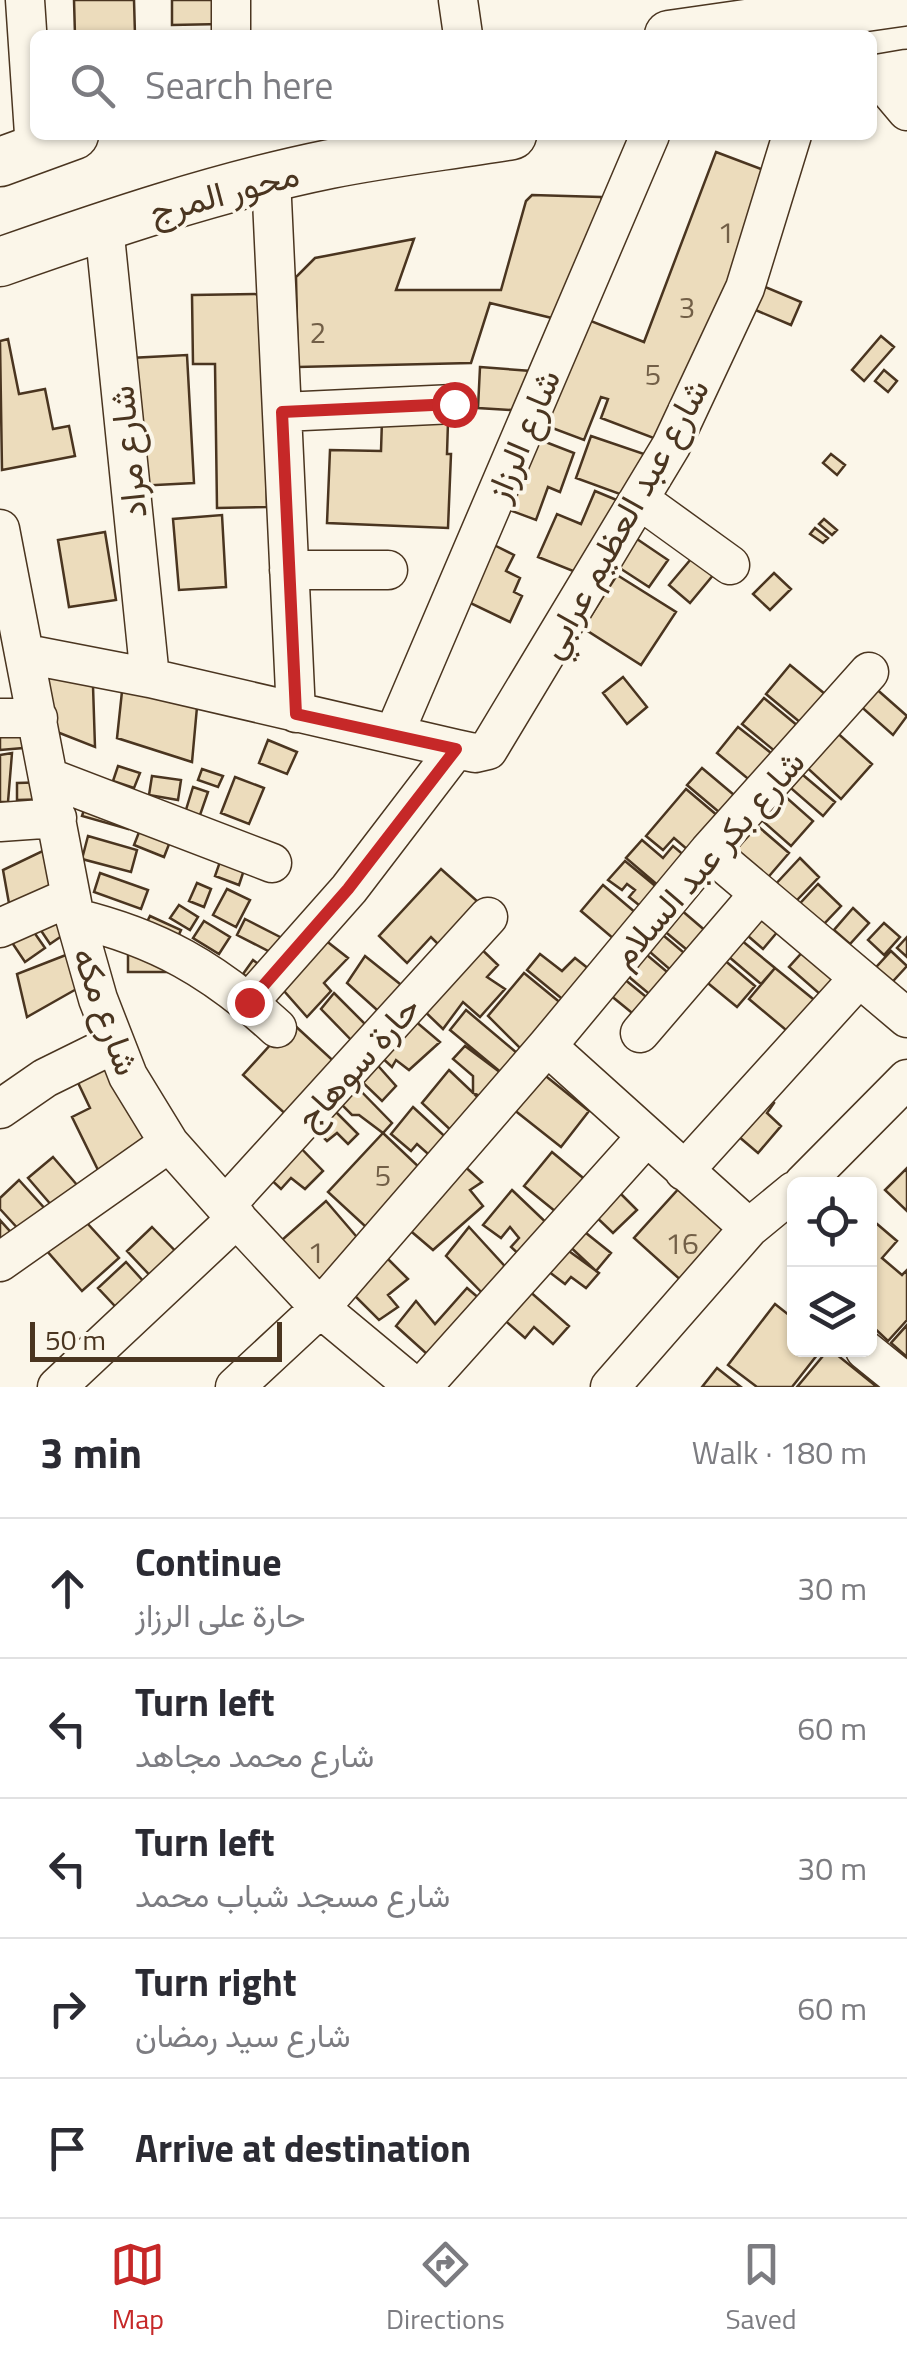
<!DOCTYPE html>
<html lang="en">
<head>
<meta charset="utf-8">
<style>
	body { margin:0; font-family:"Titillium Web",Vazirmatn,sans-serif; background:#f2f2f3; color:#2b2b33 }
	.controls { position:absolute; right:30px; bottom:30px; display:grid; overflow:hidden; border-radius:15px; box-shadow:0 2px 8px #0004 }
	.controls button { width:90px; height:90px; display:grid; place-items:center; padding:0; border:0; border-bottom:2px solid #e1e1e2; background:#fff; color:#2b2b33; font:50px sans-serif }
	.scale { position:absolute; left:30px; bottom:25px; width:252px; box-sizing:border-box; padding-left:10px; border:5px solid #4a3520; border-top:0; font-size:28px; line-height:35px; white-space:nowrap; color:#4a3520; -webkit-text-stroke:8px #fbf6e9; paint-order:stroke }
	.stop { position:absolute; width:30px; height:30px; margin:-22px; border:8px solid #c62828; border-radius:50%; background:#fff }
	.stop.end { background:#c62828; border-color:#fff; box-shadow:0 2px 10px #0008 }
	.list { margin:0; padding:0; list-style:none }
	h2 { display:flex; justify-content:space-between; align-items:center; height:130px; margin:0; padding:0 40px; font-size:42px }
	h2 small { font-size:32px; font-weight:400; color:#7c7c81 }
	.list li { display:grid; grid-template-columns:65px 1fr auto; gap:30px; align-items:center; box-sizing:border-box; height:140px; padding:0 40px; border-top:2px solid #e1e1e2 }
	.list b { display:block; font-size:38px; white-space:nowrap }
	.list p { margin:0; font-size:32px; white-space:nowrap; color:#7c7c81 }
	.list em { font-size:32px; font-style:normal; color:#7c7c81 }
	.icon { flex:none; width:55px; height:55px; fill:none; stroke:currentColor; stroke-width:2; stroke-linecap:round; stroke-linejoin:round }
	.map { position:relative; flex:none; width:907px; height:1387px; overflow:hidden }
	.search { position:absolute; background:#fff; box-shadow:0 2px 8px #0004; left:30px; right:30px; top:30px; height:110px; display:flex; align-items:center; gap:25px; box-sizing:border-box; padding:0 35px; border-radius:15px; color:#7c7c81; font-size:38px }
	.sheet { height:830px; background:#fff }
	nav { display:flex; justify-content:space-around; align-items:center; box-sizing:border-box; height:140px; border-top:2px solid #e1e1e2; background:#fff; font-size:28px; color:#7c7c81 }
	nav a { display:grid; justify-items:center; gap:5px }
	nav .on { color:#c62828 }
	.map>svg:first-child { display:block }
	.building { fill:#ecdcbc; stroke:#4a3520; stroke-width:2.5 }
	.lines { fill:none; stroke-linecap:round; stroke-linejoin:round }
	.minor-casing { stroke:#4a3520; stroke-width:41 }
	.major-casing { stroke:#4a3520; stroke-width:51 }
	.minor { stroke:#fbf6e9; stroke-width:38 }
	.major { stroke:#fbf6e9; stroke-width:48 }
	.route { stroke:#c62828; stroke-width:12 }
	.labels { text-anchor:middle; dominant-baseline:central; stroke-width:8; stroke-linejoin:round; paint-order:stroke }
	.number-label { font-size:30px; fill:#725f47 }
	.street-label { font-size:35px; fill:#4a3520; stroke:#fbf6e9 }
</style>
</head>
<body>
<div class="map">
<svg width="907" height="1387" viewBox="0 0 907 1387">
	<rect width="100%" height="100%" fill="#fbf6e9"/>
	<!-- building -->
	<path class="building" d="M74 0H134L135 35H75Z
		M172 0H222V24L172 25Z
		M716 152 777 175 664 442 601 418 608 399 601 397 584 440 539 423 586 319 644 342Z
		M532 195 601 197 607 212 556 319 490 303 471 363 298 367 296 277 315 258 414 239 396 290H501L526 201Z
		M756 283 801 302 791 325 746 306Z
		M264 294 267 507 217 508 215 364H193L192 295Z
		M881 336 894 347 864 381 852 370Z
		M8 339 19 394 45 389 53 429 69 426 75 456 2 470 0 341Z
		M187 355 194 483 137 486 130 358Z
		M480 367 531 371 529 411 478 408Z
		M884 370 897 381 888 392 875 381Z
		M382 420 448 422 447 454H451L448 528 327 523 330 450 381 451Z
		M530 436 574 453 560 492 548 487 536 520 504 508Z
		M591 436 644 454 628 497 576 478Z
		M831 454 845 465 837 475 823 463Z
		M595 491 619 501 588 577 538 557 557 514 581 524Z
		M222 515 226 587 179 590 173 519Z
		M824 519 837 530 832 535 819 524Z
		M815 528 828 538 823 543 810 534Z
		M105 532 116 600 69 607 58 540Z
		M713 533 734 550 690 603 669 585Z
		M634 537 668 560 649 587 615 565Z
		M492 544 514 555 506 571 520 578 514 592 522 596 510 622 464 600Z
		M774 573 791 589 770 610 753 594Z
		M617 575 676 612 641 665 583 628Z
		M790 665 831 699 807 728 766 694Z
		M44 673 93 686 95 747 52 730Z
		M623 677 647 707 627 724 603 693Z
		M123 682 198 696 192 762 117 738Z
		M873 686 907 716 893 735 857 703Z
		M764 698 804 731 782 757 742 724Z
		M32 721 35 747 0 750V724Z
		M738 727 780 760 758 787 717 753Z
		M833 729 872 764 841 799 802 763Z
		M268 740 297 752 287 774 259 763Z
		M12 753 8 802H0V755Z
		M118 766 140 773 134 788 113 781Z
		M702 768 740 800 726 818 687 785Z
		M202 769 223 776 218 787 198 780Z
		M797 770 835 802 823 816 785 783Z
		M152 776 181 780 178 800 149 795Z
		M235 777 264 788 249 824 221 813Z
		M51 782 52 799 17 800V783Z
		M193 787 208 792 199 818 185 813Z
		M686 789 725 822 695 856 674 838 663 850 646 836Z
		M779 791 813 821 791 846 757 816Z
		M87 801 132 814 128 829 82 816Z
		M145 817 175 829 164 857 134 845Z
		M753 822 789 853 764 882 728 851Z
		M88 836 137 850 131 872 82 859Z
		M642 840 663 858 673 846 692 862 667 893 626 858Z
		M53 846 63 899 10 909 3 870Z
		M223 853 247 861 239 885 215 876Z
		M800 858 819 877 777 921 758 903Z
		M625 861 665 894 649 913 629 897 635 890 627 884 622 890 608 880Z
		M441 869 486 909 446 952 431 937 407 963 379 936Z
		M100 873 148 890 141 909 94 892Z
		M197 883 211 889 204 907 189 901Z
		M818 884 841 906 803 946 780 925Z
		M603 885 643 919 621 945 581 911Z
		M227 889 250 900 236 927 213 915Z
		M179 905 198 917 190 930 170 918Z
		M853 908 869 923 850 944 834 930Z
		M680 909 715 939 698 959 662 929Z
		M55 910 69 931 50 944 36 923Z
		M755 911 779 930 763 949 740 929Z
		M150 916 181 930 174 945 143 930Z
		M245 919 284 939 276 955 237 935Z
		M204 921 230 937 219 954 193 938Z
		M884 923 900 937 884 955 868 940Z
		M29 925 45 948 25 962 9 938Z
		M825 927 864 963 829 1002 789 967Z
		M657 930 696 963 681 979 643 946Z
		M735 935 775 968 761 984 722 951Z
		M320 936 348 958 324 983 331 991 307 1017 277 983Z
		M907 937V957L897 948Z
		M474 942 498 965 487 977 505 989 480 1017 463 1002 443 1029 418 1005Z
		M641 950 678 981 659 1002 623 972Z
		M891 951 907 966 884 991 868 976Z
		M71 953 80 987 27 1017 17 974Z
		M716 953 755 986 737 1007 698 975Z
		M128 954H170V972H128Z
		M540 954 562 971 575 958 599 977 572 1007 527 970Z
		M365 956 410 992 386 1018 347 983Z
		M253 960 265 969 255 983 243 974Z
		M775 968 818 1003 792 1035 749 999Z
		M524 973 568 1009 528 1056 488 1016Z
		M618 974 656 1005 642 1021 604 990Z
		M334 993 373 1032 358 1047 321 1009Z
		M466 1010 524 1059 509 1079 450 1030Z
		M408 1015 440 1042 409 1070 396 1060 392 1067 378 1054Z
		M291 1022 340 1067 291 1119 243 1075Z
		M465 1046 509 1079 491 1101 473 1093V1076L453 1059Z
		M106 1053 152 1146 99 1172 72 1117 90 1108 72 1070Z
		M372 1059 396 1086 382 1101 357 1077Z
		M449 1070 487 1106 458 1137 422 1103Z
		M542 1073 589 1111 561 1147 513 1109Z
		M352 1082 392 1123 383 1133 359 1115H352L338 1101Z
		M762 1093 774 1103 767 1113 781 1126 758 1153 731 1130Z
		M413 1107 452 1143 436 1161 417 1144 411 1151 391 1134Z
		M334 1110 358 1134 348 1144 337 1133 327 1141 316 1130Z
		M383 1133 421 1169 366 1227 328 1192Z
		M294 1141 323 1171 305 1189 291 1178 281 1189 264 1173Z
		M552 1152 594 1187 566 1220 524 1186Z
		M53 1157 84 1193 59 1214 28 1178Z
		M461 1163 482 1182 470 1190 483 1206 433 1250 406 1227Z
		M907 1168V1211L885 1190Z
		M19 1180 47 1211 22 1233 0 1209V1198Z
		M682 1185 733 1231 684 1283 634 1238Z
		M614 1187 637 1210 613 1233 591 1212Z
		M512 1190 554 1230 524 1259 511 1247 519 1238 510 1227 501 1238 483 1225Z
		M326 1201 362 1243 310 1288 274 1247Z
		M76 1211 119 1258 82 1291 40 1243Z
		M870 1218 897 1241 882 1258 902 1275 907 1270V1320L888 1341 870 1324Z
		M0 1220 16 1238 0 1252Z
		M576 1225 611 1253 596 1271 564 1241Z
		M152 1227 185 1261 159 1285 127 1251Z
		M469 1227 512 1274 490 1301 446 1256Z
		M562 1246 599 1273 586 1288 571 1277 565 1284 544 1268Z
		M383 1254 408 1279 388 1295 398 1307 379 1320 348 1289Z
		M126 1262 154 1293 127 1319 98 1288Z
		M467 1288 487 1305 438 1364 396 1326 416 1301 435 1324Z
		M527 1289 569 1326 553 1344 534 1327 525 1338 501 1317Z
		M775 1304 794 1319V1350H821L792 1387H757L728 1365Z
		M907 1325V1357L891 1343Z
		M828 1350H831L877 1387H797Z
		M717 1368 741 1387H702Z"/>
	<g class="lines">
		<defs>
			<path id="minor" d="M25 0 35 149
				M231 0V35
				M458 0 463 35
				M880 79 907 111
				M271 178 296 713
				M104 226 150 678
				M282 412 454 404
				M640 500 730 565
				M0 529 75 918 98 999 128 1076 169 1143 225 1206 320 1308 415 1387
				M289 570H388
				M26 654 150 678 456 749 475 753 488 750 671 446 745 288 792 135
				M0 718H38
				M394 734 650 135
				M50 778 272 863
				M0 822 57 818
				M709 851 907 1018
				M75 918C158 938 214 970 277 1028
				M0 928 70 897
				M249 1002 349 889 456 749
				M640 1033 759 894
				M547 1046 749 1228
				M0 1109 45 1078 114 1044
				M684 1171 858 979
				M803 1184 907 1079
				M225 1206 488 917
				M0 1262 169 1143
				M865 1350 907 1384
				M57 1387 237 1218
				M235 1387 320 1308 547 1046 709 851 869 672
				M422 1387 646 1137
				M610 1387 749 1228 794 1191"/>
			<path id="major" d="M669 35 907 1
				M872 80 907 74
				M0 162 74 135
				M0 262C108 224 217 187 330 164 390 152 452 145 512 135"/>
		</defs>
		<!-- minor casing -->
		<use href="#minor" class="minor-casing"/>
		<!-- major casing -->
		<use href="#major" class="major-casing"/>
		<!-- minor -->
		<use href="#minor" class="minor"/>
		<!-- major -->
		<use href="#major" class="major"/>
	</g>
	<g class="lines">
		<!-- route -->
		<path class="route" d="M249 1002 348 889 456 749 296 714 282 412 454 404"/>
	</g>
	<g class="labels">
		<!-- number labels -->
		<g class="number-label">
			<text x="726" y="232">1</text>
			<text x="687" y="307">3</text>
			<text x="318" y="332">2</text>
			<text x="653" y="374">5</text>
			<text x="383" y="1175">5</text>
			<text x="682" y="1243">16</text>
			<text x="316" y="1252">1</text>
		</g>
		<!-- street labels -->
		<g class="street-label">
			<text transform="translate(224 192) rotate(-15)">محور المرج</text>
			<text transform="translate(522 435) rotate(-67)">شارع الرزاز</text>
			<text transform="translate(127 452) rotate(-96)">شارع مراد</text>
			<text transform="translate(623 518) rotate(-61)">شارع عبد العظيم عرابي</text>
			<text transform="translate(707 858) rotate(-49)">شارع بكر عبد السلام</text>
			<text transform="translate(107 1011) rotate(70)">شارع مكه</text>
			<text transform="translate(357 1062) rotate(-48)">حارة سوهاج</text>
		</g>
	</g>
</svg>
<div class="controls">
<button><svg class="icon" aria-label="locate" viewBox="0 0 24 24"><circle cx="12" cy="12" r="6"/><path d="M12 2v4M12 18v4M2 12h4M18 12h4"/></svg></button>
<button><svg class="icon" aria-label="layers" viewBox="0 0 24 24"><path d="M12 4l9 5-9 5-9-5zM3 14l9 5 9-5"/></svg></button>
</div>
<div class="scale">50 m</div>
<div class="stop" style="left:454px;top:404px"></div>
<div class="stop end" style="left:249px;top:1002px"></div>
<div class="search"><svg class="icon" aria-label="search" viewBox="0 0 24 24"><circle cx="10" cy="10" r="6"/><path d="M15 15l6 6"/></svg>Search here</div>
</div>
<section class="sheet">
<h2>3 min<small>Walk · 180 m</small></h2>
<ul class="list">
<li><svg class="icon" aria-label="ahead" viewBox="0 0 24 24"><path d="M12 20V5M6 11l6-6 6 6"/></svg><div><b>Continue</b><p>حارة على الرزاز</p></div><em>30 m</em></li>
<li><svg class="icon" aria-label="left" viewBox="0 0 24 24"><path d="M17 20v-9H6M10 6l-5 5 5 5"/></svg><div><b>Turn left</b><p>شارع محمد مجاهد</p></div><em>60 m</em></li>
<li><svg class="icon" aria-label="left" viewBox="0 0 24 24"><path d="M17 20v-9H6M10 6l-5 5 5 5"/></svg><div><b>Turn left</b><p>شارع مسجد شباب محمد</p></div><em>30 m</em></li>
<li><svg class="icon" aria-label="right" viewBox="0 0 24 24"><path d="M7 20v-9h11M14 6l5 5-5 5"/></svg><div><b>Turn right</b><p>شارع سيد رمضان</p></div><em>60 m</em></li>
<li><svg class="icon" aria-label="arrive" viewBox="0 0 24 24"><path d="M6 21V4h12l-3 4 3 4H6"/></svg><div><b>Arrive at destination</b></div></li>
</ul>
</section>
<nav>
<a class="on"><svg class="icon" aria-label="map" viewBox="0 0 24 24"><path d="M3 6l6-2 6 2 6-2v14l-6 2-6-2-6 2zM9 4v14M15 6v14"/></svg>Map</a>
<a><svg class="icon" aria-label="directions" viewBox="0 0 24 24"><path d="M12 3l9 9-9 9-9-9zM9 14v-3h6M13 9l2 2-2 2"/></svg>Directions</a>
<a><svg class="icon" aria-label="saved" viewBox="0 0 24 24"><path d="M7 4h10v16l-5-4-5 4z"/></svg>Saved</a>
</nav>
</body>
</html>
